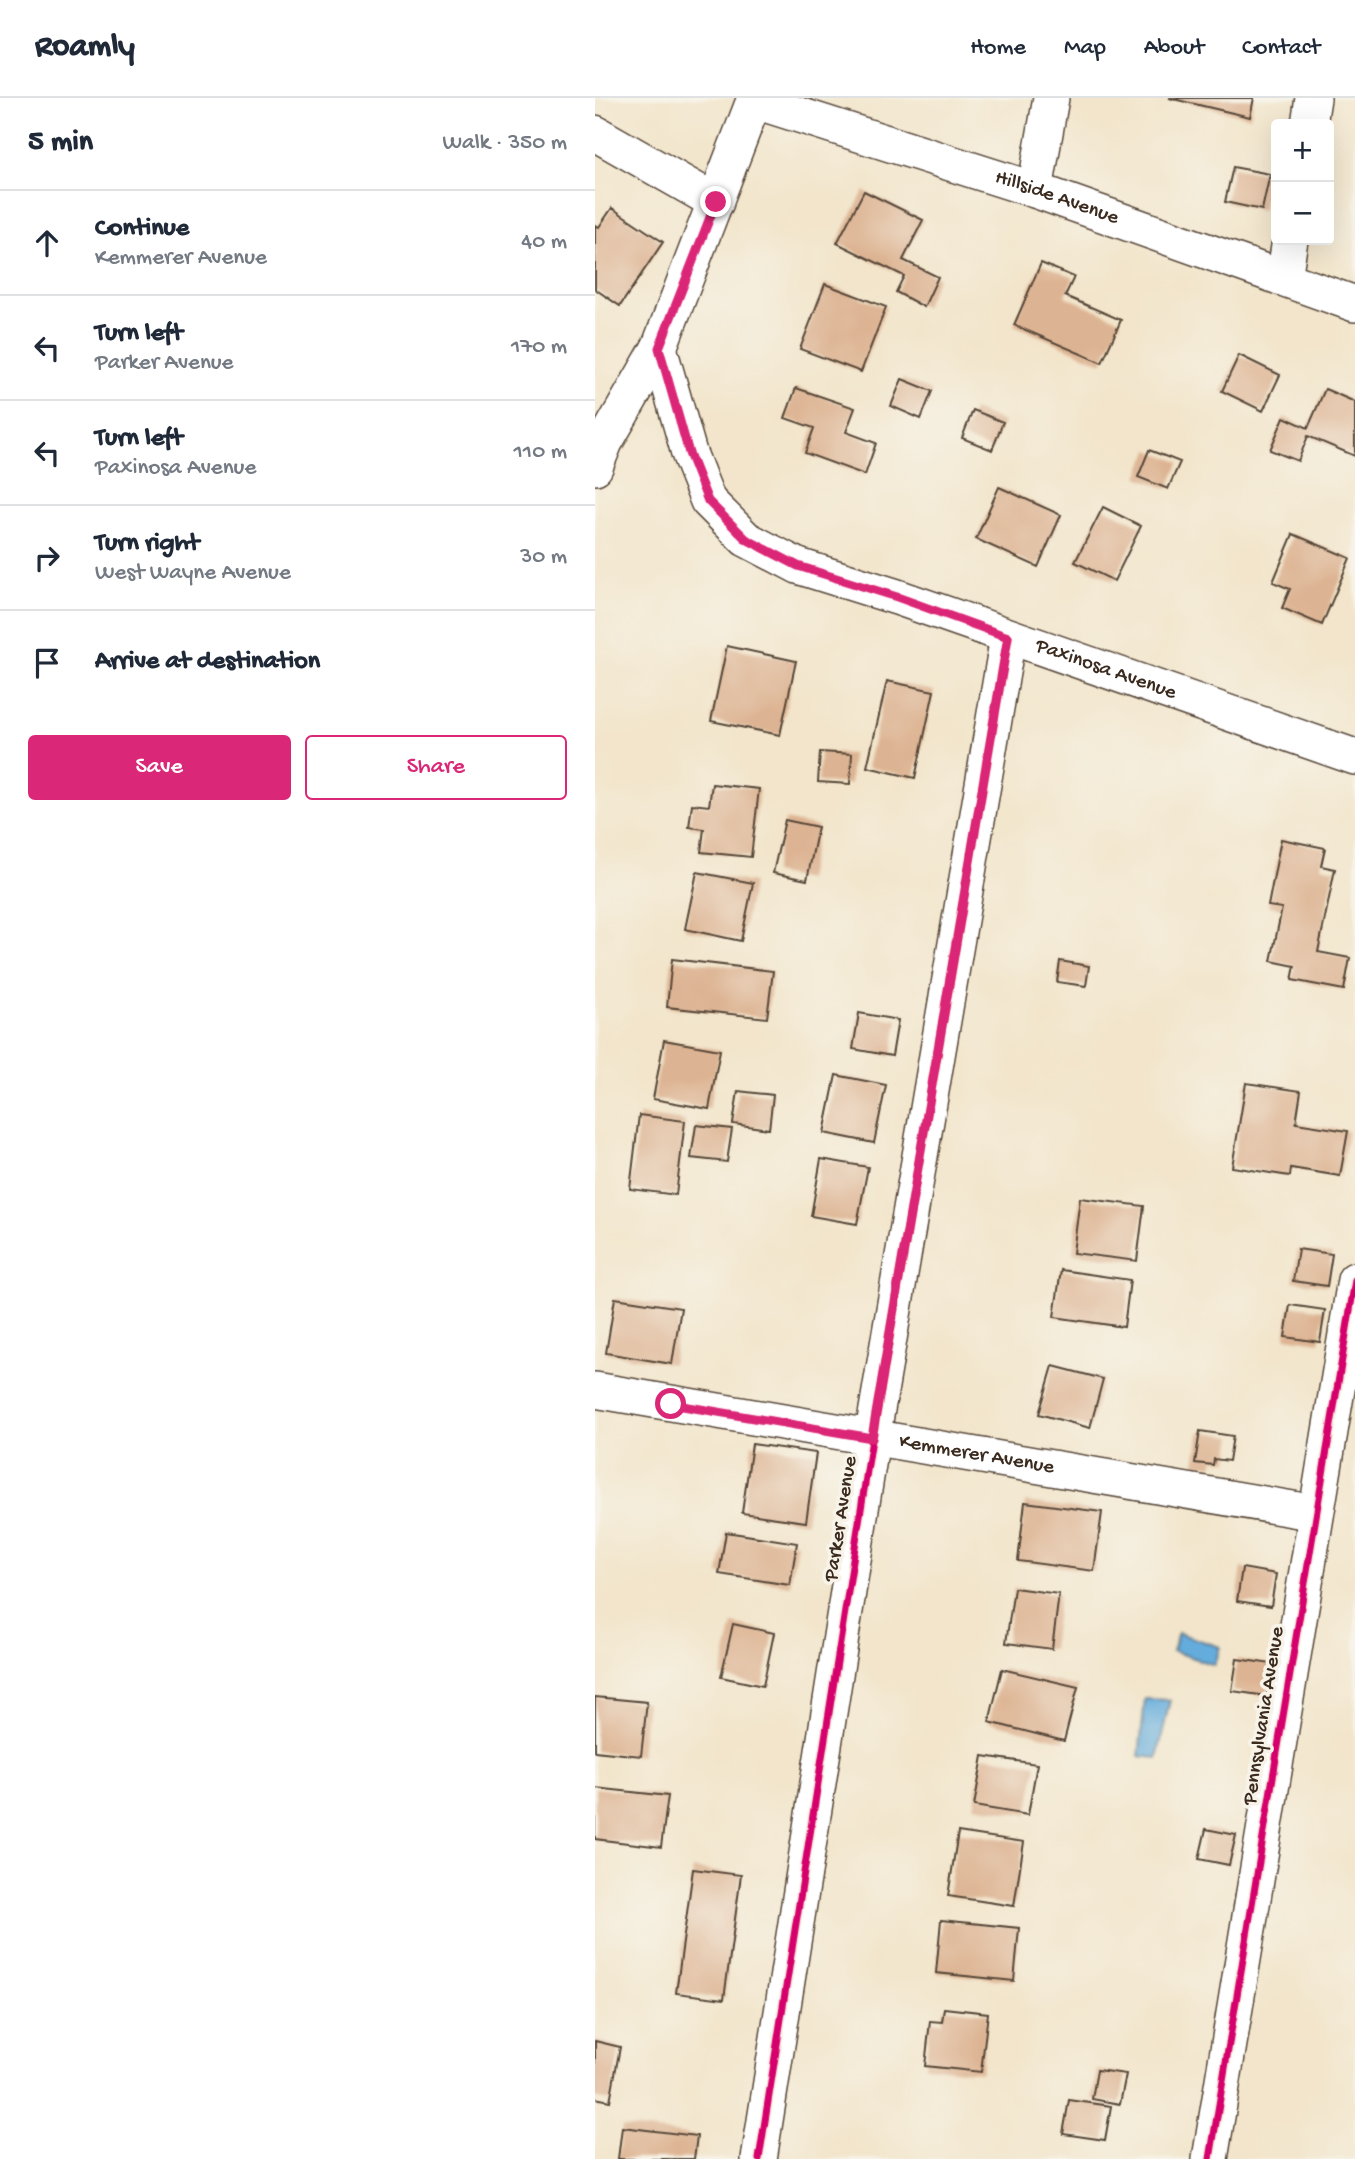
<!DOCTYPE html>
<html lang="en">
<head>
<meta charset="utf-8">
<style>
	body { margin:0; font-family:"Gochi Hand",sans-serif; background:#f6f6f7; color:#1f2937 }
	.controls { position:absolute; right:21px; top:21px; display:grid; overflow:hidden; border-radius:7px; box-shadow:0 7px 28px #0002 }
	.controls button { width:63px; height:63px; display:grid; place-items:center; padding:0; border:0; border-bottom:2px solid #e0e1e3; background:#fff; color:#1f2937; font:35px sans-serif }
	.stop { position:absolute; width:21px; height:21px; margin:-16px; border:5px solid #db2777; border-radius:50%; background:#fff }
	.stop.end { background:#db2777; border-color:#fff; box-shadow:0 2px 7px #0008 }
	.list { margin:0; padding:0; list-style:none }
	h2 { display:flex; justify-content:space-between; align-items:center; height:91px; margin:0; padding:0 28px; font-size:30px }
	h2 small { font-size:23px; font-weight:400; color:#747a83 }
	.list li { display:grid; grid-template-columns:46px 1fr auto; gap:21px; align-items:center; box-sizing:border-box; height:105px; padding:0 28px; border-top:2px solid #e0e1e3 }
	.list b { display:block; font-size:26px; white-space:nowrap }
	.list p { margin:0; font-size:23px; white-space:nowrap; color:#747a83 }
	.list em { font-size:23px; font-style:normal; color:#747a83 }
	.actions { display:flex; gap:14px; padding:21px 28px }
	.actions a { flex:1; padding:16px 0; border:2px solid #db2777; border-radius:7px; text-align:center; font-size:24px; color:#db2777 }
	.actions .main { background:#db2777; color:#fff }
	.icon { flex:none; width:38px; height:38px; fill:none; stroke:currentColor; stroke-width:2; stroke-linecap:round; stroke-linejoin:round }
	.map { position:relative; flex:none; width:760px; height:2061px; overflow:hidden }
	header { display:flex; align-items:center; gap:42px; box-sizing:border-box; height:98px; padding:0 35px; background:#fff; border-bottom:2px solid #e0e1e3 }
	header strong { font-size:33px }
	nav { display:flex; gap:38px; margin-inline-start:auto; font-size:24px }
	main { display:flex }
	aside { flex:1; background:#fff }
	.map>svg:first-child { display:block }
	.water { fill:#64acdb; stroke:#506b7c; stroke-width:2 }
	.building { fill:#ddb493 }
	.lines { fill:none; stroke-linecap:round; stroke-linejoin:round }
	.minor-casing { stroke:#564638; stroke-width:38 }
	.minor { stroke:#fff; stroke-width:35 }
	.cycleway-casing { stroke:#f7f3e8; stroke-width:11 }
	.cycleway { stroke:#d6006c; stroke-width:7 }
	.route { stroke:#db2777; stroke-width:9 }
	.labels { text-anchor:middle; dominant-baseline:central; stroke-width:7; stroke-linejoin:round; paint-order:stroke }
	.street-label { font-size:21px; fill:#3b2a1e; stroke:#f7f3e8 }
</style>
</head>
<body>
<header>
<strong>Roamly</strong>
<nav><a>Home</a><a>Map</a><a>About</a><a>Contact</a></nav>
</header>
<main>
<aside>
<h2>5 min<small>Walk · 350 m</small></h2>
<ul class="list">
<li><svg class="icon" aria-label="ahead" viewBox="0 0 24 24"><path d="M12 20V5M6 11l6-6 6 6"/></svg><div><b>Continue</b><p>Kemmerer Avenue</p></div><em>40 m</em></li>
<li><svg class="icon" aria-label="left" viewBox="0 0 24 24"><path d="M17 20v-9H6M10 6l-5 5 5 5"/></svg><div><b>Turn left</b><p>Parker Avenue</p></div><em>170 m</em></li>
<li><svg class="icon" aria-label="left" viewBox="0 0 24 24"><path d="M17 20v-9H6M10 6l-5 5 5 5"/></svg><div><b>Turn left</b><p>Paxinosa Avenue</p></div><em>110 m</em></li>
<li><svg class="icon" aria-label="right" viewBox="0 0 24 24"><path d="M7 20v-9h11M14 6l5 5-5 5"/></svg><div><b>Turn right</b><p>West Wayne Avenue</p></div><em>30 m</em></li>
<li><svg class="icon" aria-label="arrive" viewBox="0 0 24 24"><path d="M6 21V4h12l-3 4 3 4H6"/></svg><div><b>Arrive at destination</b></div></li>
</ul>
<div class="actions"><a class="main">Save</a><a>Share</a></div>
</aside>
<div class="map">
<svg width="760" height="2061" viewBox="0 0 760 2061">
	<rect width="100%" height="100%" fill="#f7f3e8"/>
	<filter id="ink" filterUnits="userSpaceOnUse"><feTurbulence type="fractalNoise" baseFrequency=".0143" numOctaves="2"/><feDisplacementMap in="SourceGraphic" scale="14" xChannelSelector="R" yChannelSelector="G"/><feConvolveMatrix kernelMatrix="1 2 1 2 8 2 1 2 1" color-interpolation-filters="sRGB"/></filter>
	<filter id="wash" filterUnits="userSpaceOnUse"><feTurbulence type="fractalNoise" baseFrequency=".00686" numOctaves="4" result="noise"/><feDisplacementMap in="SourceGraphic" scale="28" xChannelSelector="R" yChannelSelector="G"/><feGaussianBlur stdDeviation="1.57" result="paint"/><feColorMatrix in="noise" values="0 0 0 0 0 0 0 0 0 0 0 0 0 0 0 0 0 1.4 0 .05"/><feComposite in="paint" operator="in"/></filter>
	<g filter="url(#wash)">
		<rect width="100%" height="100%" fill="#f2e5cb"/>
		<!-- water -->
		<path class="water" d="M583 1535 625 1549 619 1567 577 1553Z
			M550 1601 575 1602 562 1660 544 1658Z"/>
		<g id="blocks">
			<!-- building -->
			<path class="building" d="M574 0H659L655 19Z
				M638 69 675 76 667 112 630 104Z
				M269 93 328 122 308 162 343 179 329 209 301 194 309 178 242 145Z
				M17 110 68 144 25 208 0 191V127L4 129Z
				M446 165 479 179 470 198 526 222 507 265 419 227Z
				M230 186 291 209 266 274 205 251Z
				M644 257 685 277 668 313 627 293Z
				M307 281 337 293 326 321 296 308Z
				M201 290 260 310 251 334 281 345 270 377 210 355 219 330 190 320Z
				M730 291 760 304V358L713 338 703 363 675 352 689 319 713 330Z
				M378 312 408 324 397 352 367 340Z
				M554 352 585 364 573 391 543 379Z
				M404 389 466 417 443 469 381 441Z
				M508 409 546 428 519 483 480 464Z
				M698 436 755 460 727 527 687 510 695 491 678 484Z
				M132 548 201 563 185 637 116 623Z
				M292 583 339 593 320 680 272 669Z
				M225 654 257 656 255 686 223 684Z
				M117 686 164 691 156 759 106 754 109 731 94 729 97 706 114 708Z
				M190 722 223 729 212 782 178 775Z
				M686 741 730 750 726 768 740 771 723 854 755 860 749 892 697 882 700 868 676 863 687 810 673 808Z
				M102 774 158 785 146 843 90 831Z
				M77 861 178 873 172 920 72 909Z
				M465 863 494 868 491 888 462 884Z
				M264 915 303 922 297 958 258 951Z
				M69 942 125 952 114 1011 58 1001Z
				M241 977 291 987 279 1045 229 1035Z
				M651 985 706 993 701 1025 753 1033 745 1078 696 1070 695 1078 637 1069Z
				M143 993 178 997 174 1031 138 1026Z
				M44 1017 90 1023 81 1097 35 1091Z
				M101 1027 137 1031 132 1064 96 1060Z
				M226 1061 273 1069 262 1126 216 1118Z
				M485 1100 549 1108 542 1163 478 1155Z
				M703 1151 737 1156 732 1188 698 1183Z
				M466 1172 535 1182 529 1229 459 1219Z
				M20 1200 86 1210 77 1266 11 1255Z
				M695 1207 730 1212 725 1244 690 1239Z
				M458 1268 508 1281 495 1330 444 1316Z
				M605 1333 638 1338 634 1363 619 1361 618 1367 600 1365Z
				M157 1346 221 1355 211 1424 147 1415Z
				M430 1404 507 1414 499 1473 423 1463Z
				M131 1434 202 1445 195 1487 124 1476Z
				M647 1470 681 1476 676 1508 642 1503Z
				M419 1490 464 1496 457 1551 411 1545Z
				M138 1526 179 1535 168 1588 126 1579Z
				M642 1561 677 1566 672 1598 637 1593Z
				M407 1571 483 1589 469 1643 394 1624Z
				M0 1599 52 1604 46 1658 0 1653Z
				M388 1658 442 1666 433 1717 379 1708Z
				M0 1690 73 1698 66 1749 0 1741Z
				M611 1731 641 1737 634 1767 604 1761Z
				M363 1734 429 1744 419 1808 353 1798Z
				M98 1771 146 1777 129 1901 81 1895Z
				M346 1822 424 1830 419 1883 341 1875Z
				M349 1910 393 1915 386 1974 330 1968 335 1923 347 1924Z
				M0 1943 25 1949 15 2003 0 2000Z
				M502 1972 531 1976 525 2006 497 2001Z
				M474 2002 516 2008 510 2042 468 2036Z
				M27 2029 102 2038 99 2061H23Z"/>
		</g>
	</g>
	<g filter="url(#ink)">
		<use href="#blocks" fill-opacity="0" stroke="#564638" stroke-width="2"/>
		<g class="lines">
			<defs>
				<g id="minor">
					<path id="s1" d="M160 3 440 92 760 206"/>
					<path d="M714 26 718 0"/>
					<path d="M0 35 121 104"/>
					<path d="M440 92 456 0"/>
					<path d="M689 180 695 142"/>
					<path id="s2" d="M64 250 94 355 113 403 151 441 203 468 302 499 760 659"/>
					<path d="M0 369 10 344 64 250 160 0"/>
					<path id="s3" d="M0 1292 721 1415"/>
					<path d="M164 2061 277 1341 413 539"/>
					<path d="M615 2061 760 1182"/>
				</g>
			</defs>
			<!-- minor casing -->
			<use href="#minor" class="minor-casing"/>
			<!-- minor -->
			<use href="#minor" class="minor"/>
			<defs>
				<path id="cycleway" d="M164 2061 277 1341 413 539
					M615 2061 760 1182"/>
			</defs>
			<!-- cycleway casing -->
			<use href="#cycleway" class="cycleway-casing"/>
			<!-- cycleway -->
			<use href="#cycleway" class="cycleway"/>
		</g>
	</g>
	<g class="lines" filter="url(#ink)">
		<!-- route -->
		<path class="route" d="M76 1306 277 1340 413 539 302 499 203 468 151 441 113 403 94 355 64 250 121 104"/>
	</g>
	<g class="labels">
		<!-- street labels -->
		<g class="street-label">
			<text stroke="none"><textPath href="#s1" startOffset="317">Hillside Avenue</textPath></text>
			<text stroke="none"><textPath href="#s2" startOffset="598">Paxinosa Avenue</textPath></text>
			<text stroke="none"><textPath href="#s3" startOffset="387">Kemmerer Avenue</textPath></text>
			<text transform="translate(247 1421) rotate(-81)">Parker Avenue</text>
			<text transform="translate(670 1618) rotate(-81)">Pennsylvania Avenue</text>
		</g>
	</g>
</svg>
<div class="controls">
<button>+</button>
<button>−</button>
</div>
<div class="stop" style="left:76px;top:1306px"></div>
<div class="stop end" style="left:121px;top:104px"></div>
</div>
</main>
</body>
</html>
